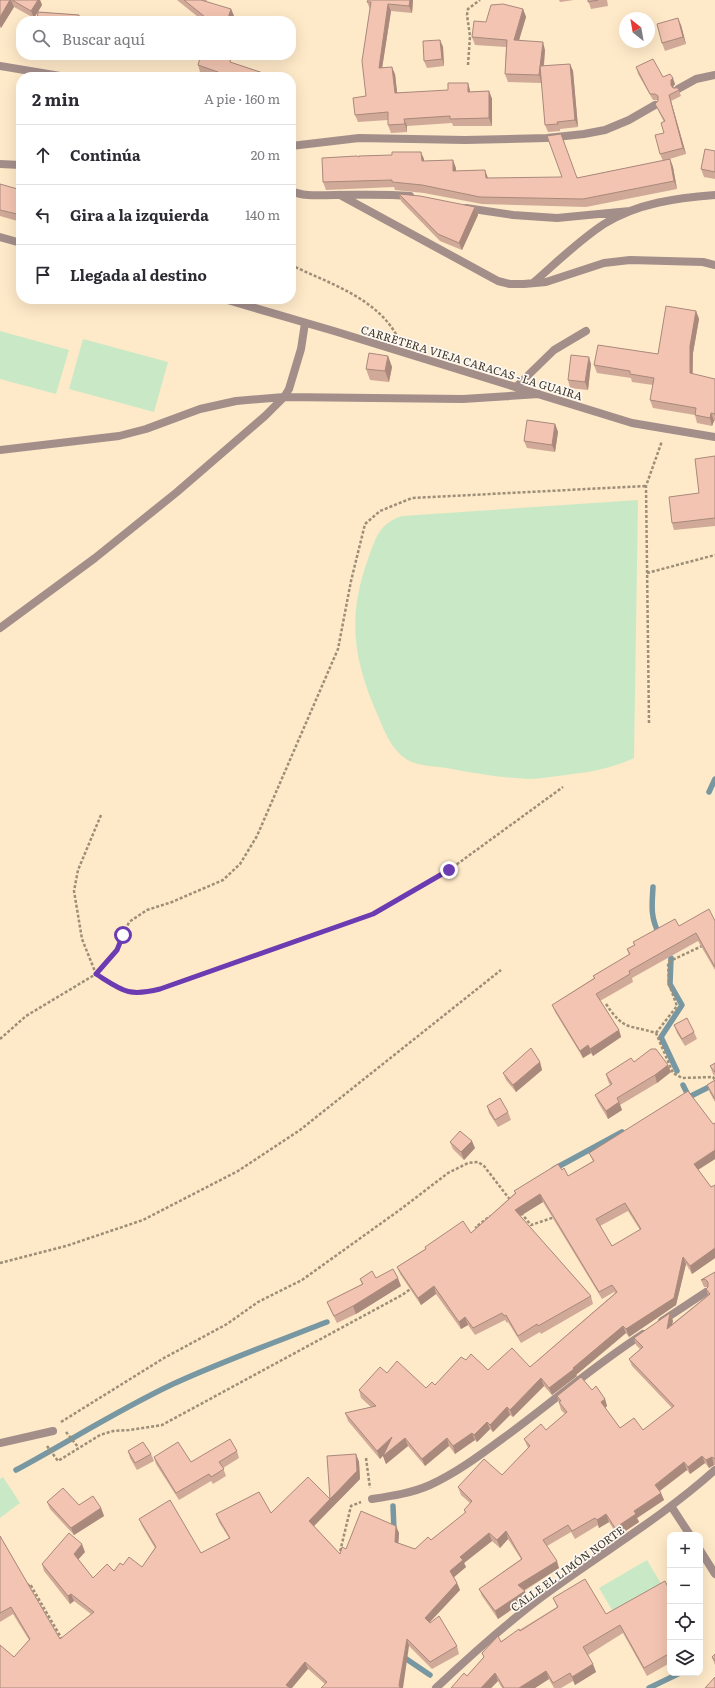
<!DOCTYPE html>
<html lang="es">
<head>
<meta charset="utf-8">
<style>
	body { margin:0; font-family:Literata,serif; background:#f7f7f7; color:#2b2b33 }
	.controls { position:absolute; right:12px; bottom:12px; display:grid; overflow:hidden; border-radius:8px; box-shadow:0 4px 16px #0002 }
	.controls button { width:36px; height:36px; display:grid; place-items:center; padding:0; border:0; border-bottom:1px solid #e1e1e2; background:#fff; color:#2b2b33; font:20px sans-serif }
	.compass { position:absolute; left:619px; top:12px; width:36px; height:36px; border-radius:50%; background:#fff; box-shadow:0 4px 16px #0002; rotate:329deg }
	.stop { position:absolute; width:12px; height:12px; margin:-9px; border:3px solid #6b3bb2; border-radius:50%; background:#fff }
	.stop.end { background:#6b3bb2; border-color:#fff; box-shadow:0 1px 4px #0008 }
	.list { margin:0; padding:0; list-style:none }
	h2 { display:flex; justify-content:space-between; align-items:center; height:52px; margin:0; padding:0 16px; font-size:17px }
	h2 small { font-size:13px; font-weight:400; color:#7c7c81 }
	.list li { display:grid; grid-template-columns:26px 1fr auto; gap:12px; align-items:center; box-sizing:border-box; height:60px; padding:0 16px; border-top:1px solid #e1e1e2 }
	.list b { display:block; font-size:15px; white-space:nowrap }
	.list em { font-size:13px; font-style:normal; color:#7c7c81 }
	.icon { flex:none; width:22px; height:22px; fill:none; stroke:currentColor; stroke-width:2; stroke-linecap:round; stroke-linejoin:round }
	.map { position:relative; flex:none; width:715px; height:1688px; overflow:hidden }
	.search { position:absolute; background:#fff; box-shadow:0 4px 16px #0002; left:16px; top:16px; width:280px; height:44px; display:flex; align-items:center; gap:10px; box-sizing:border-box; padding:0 14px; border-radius:16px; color:#7c7c81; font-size:15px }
	.panel { position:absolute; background:#fff; box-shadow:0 4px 16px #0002; left:16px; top:72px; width:280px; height:232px; border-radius:16px }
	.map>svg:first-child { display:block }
	.green { fill:#c9e9c6 }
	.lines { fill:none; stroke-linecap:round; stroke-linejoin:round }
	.stream { stroke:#7797a2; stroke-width:5.5 }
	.path { stroke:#9d8e77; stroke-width:2.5; stroke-dasharray:3 2; stroke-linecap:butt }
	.street { stroke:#a38e8a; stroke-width:8 }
	.wall { fill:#d0a998; fill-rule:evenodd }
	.shaded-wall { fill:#a9897c }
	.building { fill:#f2c4b1; stroke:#a9897c; fill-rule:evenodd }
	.route { stroke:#6b3bb2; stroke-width:5 }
	.labels { text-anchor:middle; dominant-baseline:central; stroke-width:3.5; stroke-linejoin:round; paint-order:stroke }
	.street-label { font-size:11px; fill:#3d3428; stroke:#fdf8f2 }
</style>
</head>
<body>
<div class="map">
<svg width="715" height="1688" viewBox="0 0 715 1688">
	<rect width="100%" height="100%" fill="#fee9c8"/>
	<!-- green -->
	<path class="green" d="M0 331 69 350 56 394 0 379Z
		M83 339 168 362 154 412 69 389Z
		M638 500 634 758C605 771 588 772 558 776 548 777 537 779 528 779 501 778 473 773 447 768 434 766 416 766 406 759 392 750 384 731 378 716 353 659 347 618 368 559 376 537 379 524 402 516Z
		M3 1477 20 1503 0 1518V1479Z
		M647 1560 663 1587 615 1615 599 1588Z"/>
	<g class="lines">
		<!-- stream -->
		<path class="stream" d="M709 792 715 779
			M653 887C652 905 650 916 659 934
			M671 958 670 984 682 1005 661 1037 677 1071
			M683 1085 689 1097
			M685 1099 715 1084
			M554 1169 622 1132
			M16 1470C68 1442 118 1410 173 1384 223 1361 276 1342 327 1322
			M393 1506 394 1530
			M402 1656 430 1675
			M649 1688 680 1673"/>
		<!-- path -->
		<path class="path" d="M468 65 470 36 467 15 468 9 480 0
			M291 265C328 283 378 298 398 338
			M647 573 715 555
			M649 723 646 486 662 441
			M101 815 78 870 74 891 82 939 96 974 123 991 142 993 160 989 373 914 449 870 563 787
			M606 1004C625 1032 628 1024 656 1033L673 1073 682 1078 713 1077 715 1080
			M656 1033 677 1006 669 984 668 962 704 945
			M0 1039 26 1016 96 974 117 950 129 922 147 910 172 902 223 880 240 864 257 836 338 649 351 581 365 524 380 511 412 498 646 486
			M521 1213 531 1225 555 1217
			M478 1229 476 1227 490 1216
			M0 1263 66 1246 143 1220 238 1171 300 1130 501 970
			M61 1422 164 1358 227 1324 258 1302 302 1280 401 1209 448 1173 468 1163 478 1162 484 1166 511 1201
			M66 1432 78 1447
			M47 1446 58 1461 100 1435 113 1431 129 1430 162 1425 402 1295 412 1288
			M366 1458 370 1488
			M339 1556 351 1506 361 1502
			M27 1586 30 1584 63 1641"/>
		<!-- street -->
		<path class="street" d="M0 66 66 77
			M678 89 696 79 715 75
			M291 146 359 138 465 140 547 138 584 134 605 130 629 120 655 105
			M0 164 21 165
			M291 191C304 197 320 195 334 195 360 195 385 194 410 196
			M340 195 498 281 510 284H524L546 282 604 263 630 260 703 262 715 265
			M466 208 513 215 557 218 630 211
			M0 237 21 243
			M533 283C556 263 578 241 604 224 637 203 677 198 715 195
			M224 299 334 331 632 423 715 437
			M516 387 554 350 586 331
			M0 450 119 436 146 429 200 409 236 401 284 397 463 399 539 394
			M0 628 95 558 177 492 265 416 284 397 289 389 301 349 305 323
			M662 1321 706 1292
			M0 1443 53 1431
			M372 1499C392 1496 412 1493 430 1485 456 1473 479 1456 502 1439 549 1405 593 1366 643 1334
			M671 1506 690 1535
			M700 1550 715 1574
			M436 1688C473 1653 512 1618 554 1588 608 1549 665 1515 715 1470"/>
	</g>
	<!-- wall -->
	<path class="wall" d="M0 0H40L42 5 38 12 79 15 81 21H37L38 12 34 18 14 7 1 28 0 27Z
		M177 0H207L206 2 231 9 234 16 232 21H203Z
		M413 0 412 13 391 11 382 68 395 74 397 93 470 90V92L489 91 492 99V126H453L452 123 407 126V132L391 133 388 125V120L358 122 355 115 366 96 370 9 367 2Z
		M559 0H574L560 2Z
		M588 0H607L608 6 591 9Z
		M523 9 526 17 519 40 545 50 544 66 570 64 573 71 578 127 560 129V131L548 132 545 125 542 83 508 82 505 74 506 47 475 45 472 37 486 22Z
		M681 25 686 44 665 51 662 43Z
		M440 40 443 47 444 66 427 68 424 61Z
		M233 63 266 74 267 77H214L200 72 198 65Z
		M636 67 663 77 675 84 673 87 678 88 681 96 671 101 686 154 663 161 660 154 664 133V122L655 104 658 101 657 100H653L638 74Z
		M715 151V179L704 177 701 169Z
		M359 157 424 159V161L456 168V171L488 178H577L670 159 673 167 677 189 586 207 482 204 424 193 395 190 394 187 326 190 323 182Z
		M0 184 21 190V222L0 216Z
		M399 194 475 207 478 215 462 250 440 241 401 201Z
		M696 311 699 319 693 353V374L715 379V421H714L712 426 697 423 695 415 653 408 650 400 653 385 632 382 631 378 597 373 594 365 658 354Z
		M388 356 392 367 389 382 370 380 366 369Z
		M591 364 588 390 570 388 568 380Z
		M555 424 558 432 555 452 527 448 524 441Z
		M715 456V526L674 530 672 523 699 493Z
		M715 921V970L698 941 632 978 633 982 600 1001 619 1030 621 1037 593 1056 591 1053 583 1058 555 1012 552 1005 594 978 593 976 629 955 627 949 634 945 633 942 679 926Z
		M674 1025 694 1032 697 1039 685 1046 677 1033Z
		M540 1062 542 1070 516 1092 506 1080 503 1073Z
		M634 1062 668 1065 671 1072 657 1083 620 1105 622 1110 608 1119 598 1102 595 1095 610 1085 608 1081 606 1074Z
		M715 1063V1076L713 1074 710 1066Z
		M715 1080V1102L710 1093 707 1085Z
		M487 1106 508 1112 511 1120 498 1127 489 1113Z
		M715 1123V1159L698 1170 711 1187 715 1185V1258L692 1274 686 1264 676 1305 629 1337 626 1333 576 1375 577 1376 552 1395 544 1386 513 1417 510 1415 493 1432 490 1429 477 1442 475 1440 455 1454 449 1446 425 1466 408 1446 386 1464 383 1456 384 1454 380 1459 348 1421 345 1413 371 1407 361 1398 359 1390 387 1373 426 1388 435 1385 466 1360 488 1370 530 1367 615 1293 614 1292 602 1299 543 1202 520 1216 591 1296 593 1304 541 1334 540 1332 521 1343 508 1322 507 1323 505 1320 475 1335 468 1325 461 1329 436 1294 421 1305 400 1274 397 1267 425 1249V1247L471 1233 515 1193 514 1191 562 1170 568 1176 593 1161 589 1153 713 1124ZM628 1211 640 1230 612 1246 600 1226Z
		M450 1142 475 1148 464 1160 453 1149Z
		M715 1272V1465H714L709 1468 705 1463 690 1474 687 1470 660 1491 664 1500 637 1518 639 1522 618 1536 609 1522 599 1528 598 1525 575 1539 571 1532 547 1546 559 1568 524 1591 527 1599 498 1619 482 1596 479 1589 521 1559 508 1539 500 1548 492 1541 464 1563 466 1567 454 1577 457 1583 460 1590 429 1623 457 1646 459 1654 432 1669 409 1646 325 1684 308 1669 14 1657 29 1640 13 1614 0 1622V1536L60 1639 91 1614 74 1601 70 1604 44 1571 42 1564 85 1552 78 1559 93 1578 114 1571 123 1565 142 1567 155 1548 142 1526 139 1519 201 1553 229 1538 219 1522 216 1514 271 1513 330 1499 356 1454 359 1462 360 1479 314 1526 340 1554 346 1549 396 1526 399 1533 398 1543 415 1549 431 1540 465 1513 464 1510 470 1503 461 1495 458 1487 502 1475 528 1448 524 1439 546 1430 565 1414 561 1410 557 1396 592 1390 605 1399 607 1406 605 1408 620 1428 643 1430 672 1408 632 1366 629 1359 640 1349 636 1345 634 1338 670 1313 673 1321 672 1324 708 1295 706 1289 708 1287H704L701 1280Z
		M376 1278 401 1286 356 1314 337 1323 330 1309 327 1302 362 1284 360 1279Z
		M128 1451 151 1454 154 1461 137 1470 130 1458Z
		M237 1451 239 1458 223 1468 226 1476 213 1484 211 1481 179 1500 156 1464 154 1457 191 1462Z
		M47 1502 79 1505 101 1508 104 1516 74 1535 50 1509Z
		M670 1591V1663L647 1676 623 1633 588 1655 596 1672 575 1685 573 1681 561 1688H554L549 1679 535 1688H502L498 1681 491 1688H451L467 1676 484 1657 482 1653 557 1607 553 1598 606 1614Z
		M715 1654V1665L712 1657Z"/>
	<!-- shaded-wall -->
	<path class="shaded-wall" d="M10 0H11L14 7 1 28 0 25V17Z
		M38 0H40L42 5 34 18 31 11Z
		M410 0H413L412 13 409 6Z
		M388 4 391 11 381 75 379 68Z
		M231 9 234 16 232 21H227Z
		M523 9 526 17 517 47 514 40Z
		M79 15 81 21H79Z
		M678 18 681 25 686 44 683 37Z
		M440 40 443 47 444 66 442 59Z
		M543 42 545 50 542 83 539 75Z
		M570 64 573 71 578 127 575 120Z
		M392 67 395 74 398 100 395 93Z
		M673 78 675 84 673 87V91L671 85V80Z
		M468 83 470 90V99L468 92Z
		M489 91 492 99V126L489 118Z
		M669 95 671 101 686 154 683 148Z
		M404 119 407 126V132L405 124Z
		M421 152 424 159V168L422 161Z
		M670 159 673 167 677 189 674 181Z
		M453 160 456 168V178L453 171Z
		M485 170 488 178V186L486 178Z
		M475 207 478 215 462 250 459 243Z
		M696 311 699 319 693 353 692 381 690 373V346Z
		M388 356 392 367 389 382 385 371Z
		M589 357 591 364 588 390 585 382Z
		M711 413 714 421 712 426 710 418Z
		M555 424 558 432 555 452 552 445Z
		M619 1030 621 1037 593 1056 590 1049Z
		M588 1045 591 1053 583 1058 580 1051Z
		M540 1062 542 1070 516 1092 513 1085Z
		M668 1065 671 1072 657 1083 655 1075Z
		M619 1102 622 1110 608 1119 606 1111Z
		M472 1141 475 1148 464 1160 461 1152Z
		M715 1150V1159L696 1171 694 1164Z
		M540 1194 543 1202 517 1218 515 1210Z
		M715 1248V1258L692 1274 690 1266Z
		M683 1257 686 1264 676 1305 629 1337 626 1329Z
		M398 1278 401 1286 356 1314 353 1306Z
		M434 1286 436 1294 421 1305 418 1298Z
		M670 1313 673 1321 669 1336 667 1329Z
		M465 1317 468 1325 461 1329 459 1322Z
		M623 1326 626 1333 576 1375 577 1376 552 1395 549 1388 573 1368Z
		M541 1378 544 1386 513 1417 510 1410Z
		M605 1399 607 1406 603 1410 601 1402Z
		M507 1407 510 1415 493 1432 490 1425Z
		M487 1422 490 1429 477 1442 474 1435Z
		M472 1433 475 1440 455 1454 453 1446Z
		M392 1437 394 1444 380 1459 377 1451Z
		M405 1438 408 1446 386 1464 383 1456Z
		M447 1438 449 1446 425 1466 422 1459Z
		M356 1454 359 1462 360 1479 312 1528 309 1521 357 1471Z
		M702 1456 705 1463 690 1474 688 1467Z
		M712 1457 714 1465 709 1468 706 1460Z
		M684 1462 687 1470 658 1492 655 1485Z
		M661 1493 664 1500 637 1518 639 1522 618 1536 615 1528 634 1511Z
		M101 1508 104 1516 74 1535 71 1528Z
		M606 1514 609 1522 599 1528 597 1520Z
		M396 1526 399 1533 398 1550 395 1542Z
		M506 1531 508 1539 500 1548 497 1540Z
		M489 1533 492 1541 464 1563 466 1567 453 1578 450 1571 460 1557Z
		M82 1544 85 1552 77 1561 74 1554Z
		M557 1561 559 1568 521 1592 518 1585Z
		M457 1583 460 1590 427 1625 425 1618Z
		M525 1591 527 1599 498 1619 495 1611Z
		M71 1594 74 1601 70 1604 68 1596Z
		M407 1639 409 1646 403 1688H400L399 1685Z
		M305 1662 308 1669 292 1688H288L286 1685Z
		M593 1664 596 1672 575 1685 572 1677Z
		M546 1671 549 1679 535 1688H519Z
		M495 1673 498 1681 491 1688H481Z"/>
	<!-- building -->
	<path class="building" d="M0 0H10L0 17Z
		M12 0H38L31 11Z
		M184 0H201L231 9 227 21H204L205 17Z
		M368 0H410L409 6 388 4 379 68 392 67 395 93 448 90V83H468V92L489 91V118L450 119V116L404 119 405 124 388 125V112L355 115 353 98 366 96 362 61 371 2H367Z
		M588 0H598L588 2Z
		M503 4 523 9 514 40 543 42 539 75 505 74 507 40 472 37 474 21 486 22 491 5Z
		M38 12 79 15V21H37Z
		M678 18 683 37 662 43 657 24Z
		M440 40 442 59 424 61 423 41Z
		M201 55H223L231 58 230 62 266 74 265 77H232L198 65Z
		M653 59 663 77 670 74 673 78 671 80V85L673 88H678L679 90 669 95 683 148 660 154 655 135 664 133 661 123 665 121 655 104 658 101V96L655 94H650L636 67Z
		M570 64 575 120 557 122 558 124 545 125 540 66Z
		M561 134 577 178 670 159 674 181 583 199 480 197 422 185 392 182V180L323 182 322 158 357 156 359 157V156L392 155V152H421L422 161 453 160V171L485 170 486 178 562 177 547 136Z
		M705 149 715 151V172L701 169Z
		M0 184 21 190V215L0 210Z
		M399 194 420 196 475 207 459 243 438 234Z
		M666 306 696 311 690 346V373L715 379V414L711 413 710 418 695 415 696 408 650 400 654 378 630 374V371L594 365 598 345 658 354Z
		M369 353 388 356 385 371 366 369Z
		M571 355 589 357 585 382 568 380Z
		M527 420 555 424 552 445 524 441Z
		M715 456V518L672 523 669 497 699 493 695 459Z
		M709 909 715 921V967L696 933 629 971 630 974 596 994 619 1030 590 1049 588 1045 580 1051 552 1005 595 978 593 976 630 954 627 949 635 945 633 942 675 919 679 926Z
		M687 1018 694 1032 682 1039 674 1025Z
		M531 1048 540 1062 513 1085 503 1073Z
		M651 1049H656L668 1065 655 1075 617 1098 619 1102 606 1111 595 1095 612 1084 606 1074 631 1058 634 1062Z
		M715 1063V1072L710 1066Z
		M715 1080V1099L707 1085Z
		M688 1091 713 1124 715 1123V1150L694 1164 711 1187 715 1185V1248L690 1266 683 1257 674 1298 626 1329 623 1326 573 1368 574 1369 549 1388 541 1378 510 1410 507 1407 490 1425 487 1422 474 1435 472 1433 453 1446 447 1438 422 1459 405 1438 383 1456 392 1437 377 1451 345 1413 376 1406 359 1390 380 1367 387 1373 397 1361 426 1388 432 1382 435 1385 461 1357 466 1360 471 1354 488 1370 512 1348 530 1367 617 1292 612 1285 599 1292 540 1194 515 1210 591 1296 538 1326 537 1324 518 1336 506 1315 504 1316 502 1313 473 1328 465 1317 459 1322 434 1286 418 1298 397 1267 426 1249 425 1247 463 1221 471 1233 516 1193 514 1191 558 1164 562 1170 564 1168 568 1176 594 1161 589 1153ZM625 1203 641 1229 612 1246 596 1219Z
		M500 1098 508 1112 495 1120 487 1106Z
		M460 1131 472 1141 461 1152 450 1142Z
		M393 1269 398 1278 353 1306 334 1316 327 1302 363 1284 360 1279 372 1271 376 1278Z
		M715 1272V1459L712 1457 706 1460 702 1456 688 1467 684 1462 655 1485 661 1493 634 1511 636 1514 615 1528 606 1514 597 1520 595 1518 572 1531 568 1525 543 1540 557 1561 518 1585 525 1591 495 1611 479 1589 522 1559 506 1531 497 1540 489 1533 460 1557 463 1560 450 1571 457 1583 425 1618 430 1623 439 1616 457 1646 430 1662 407 1639 399 1685 400 1688H321L327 1682 305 1662 286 1685 290 1688H0V1645L14 1657 30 1639 11 1607 0 1613V1536L60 1639 94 1612 71 1594 68 1596 42 1564 69 1533 82 1544 74 1554 93 1578 107 1564 114 1571 120 1563 123 1565 129 1557 142 1567 156 1547 139 1519 170 1500 201 1553 230 1538 216 1514 259 1492 271 1513 308 1477 330 1499 327 1456 356 1454 357 1471 309 1521 340 1554 342 1547 346 1549 361 1511 396 1526 395 1542 415 1549 428 1537 431 1540 466 1512 464 1510 472 1501 458 1487 484 1459 502 1475 530 1446 524 1439 541 1424 546 1430 567 1412 559 1402 561 1401 557 1396 581 1377 592 1390 596 1386 605 1399 601 1402 620 1428 634 1418 643 1430 674 1406 629 1359 643 1347 634 1338 670 1313 667 1329 710 1294 706 1289 708 1287V1282L705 1279 701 1280Z
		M230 1439 237 1451 219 1462 224 1469 211 1477 209 1474 176 1493 154 1457 178 1442 191 1462Z
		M143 1442 151 1454 135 1463 128 1451Z
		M63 1488 79 1505 93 1496 101 1508 71 1528 47 1502Z
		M585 1579 606 1614 665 1581 670 1591V1653L644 1668 620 1625 583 1647 593 1664 572 1677 570 1673 553 1683 546 1671 519 1688H504L495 1673 481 1688H451L464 1673 467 1676 484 1657 482 1653 498 1636 501 1642 519 1629 520 1631 558 1607 553 1598Z
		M715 1654V1661L712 1657Z
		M715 1677V1688H705Z"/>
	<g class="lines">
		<!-- route -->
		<path class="route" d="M123 935 117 950 96 974C123 991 128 997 160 989L373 914 449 870"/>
	</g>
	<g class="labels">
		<!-- street labels -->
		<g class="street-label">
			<text transform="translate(472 362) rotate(17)">CARRETERA VIEJA CARACAS - LA GUAIRA</text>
			<text transform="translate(567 1568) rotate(-36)">CALLE EL LIMÓN NORTE</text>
		</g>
	</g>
</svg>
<div class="controls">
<button>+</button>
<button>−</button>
<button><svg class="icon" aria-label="locate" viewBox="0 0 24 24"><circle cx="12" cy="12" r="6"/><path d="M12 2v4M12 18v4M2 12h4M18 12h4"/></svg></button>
<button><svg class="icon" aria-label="layers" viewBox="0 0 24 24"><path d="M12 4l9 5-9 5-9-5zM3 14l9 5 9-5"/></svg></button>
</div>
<svg class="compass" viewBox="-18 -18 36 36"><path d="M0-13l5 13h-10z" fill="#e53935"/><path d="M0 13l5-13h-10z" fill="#7c7c81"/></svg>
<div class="stop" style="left:123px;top:935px"></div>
<div class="stop end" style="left:449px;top:870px"></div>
<div class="search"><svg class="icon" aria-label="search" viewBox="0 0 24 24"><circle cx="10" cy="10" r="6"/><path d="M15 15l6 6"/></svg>Buscar aquí</div>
<section class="panel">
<h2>2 min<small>A pie · 160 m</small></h2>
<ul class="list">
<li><svg class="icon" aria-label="ahead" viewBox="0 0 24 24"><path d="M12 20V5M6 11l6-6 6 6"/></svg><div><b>Continúa</b></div><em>20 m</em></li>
<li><svg class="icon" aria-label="left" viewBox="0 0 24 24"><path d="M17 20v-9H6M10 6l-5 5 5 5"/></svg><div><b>Gira a la izquierda</b></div><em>140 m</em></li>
<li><svg class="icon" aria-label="arrive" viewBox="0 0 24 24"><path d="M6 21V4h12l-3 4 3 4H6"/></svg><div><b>Llegada al destino</b></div></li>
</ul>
</section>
</div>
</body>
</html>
